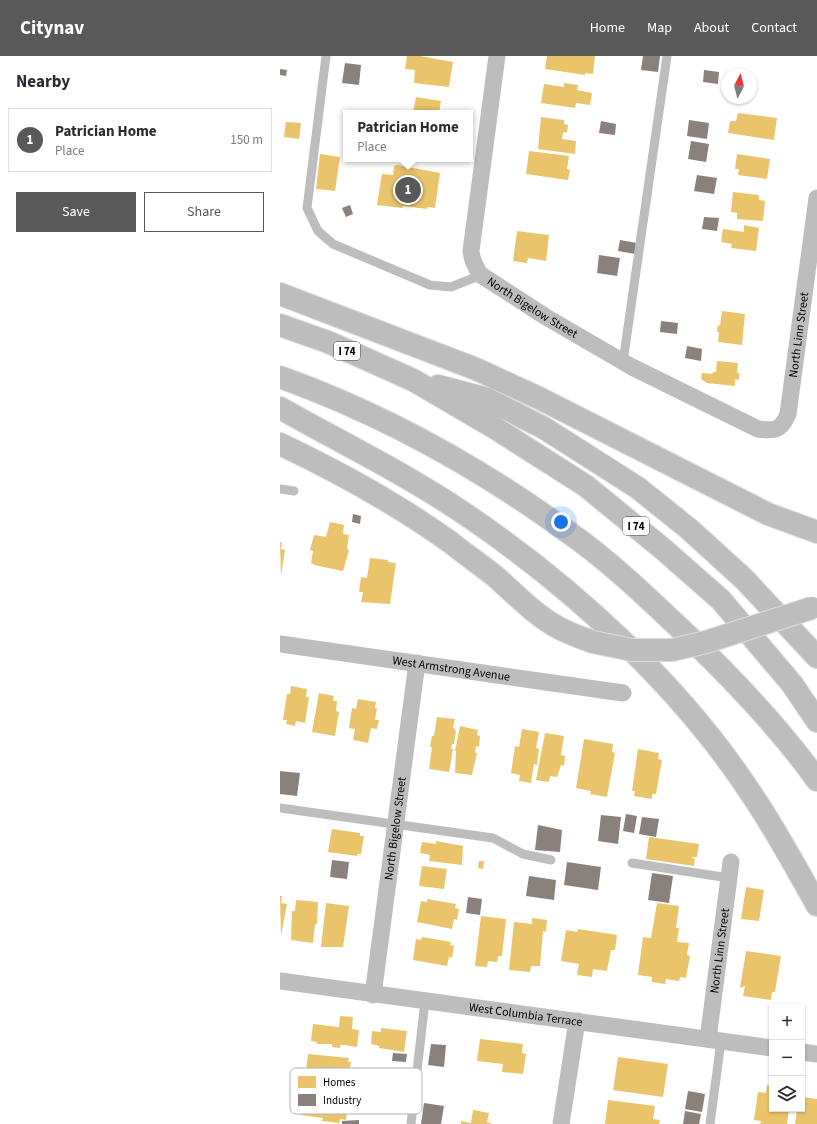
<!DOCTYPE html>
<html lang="en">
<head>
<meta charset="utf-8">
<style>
	body { margin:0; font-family:"Source Sans 3",sans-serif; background:#f2f2f3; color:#2b2b33 }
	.controls { position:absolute; right:12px; bottom:12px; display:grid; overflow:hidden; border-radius:0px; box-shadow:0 1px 3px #0004 }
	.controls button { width:36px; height:36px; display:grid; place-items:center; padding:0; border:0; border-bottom:1px solid #e1e1e2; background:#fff; color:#2b2b33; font:20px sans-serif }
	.compass { position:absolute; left:441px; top:12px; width:36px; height:36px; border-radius:50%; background:#fff; box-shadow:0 1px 3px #0004; rotate:7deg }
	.you { position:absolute; left:281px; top:466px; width:14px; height:14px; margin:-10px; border:3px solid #fff; border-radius:50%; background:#1a73e8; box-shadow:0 0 0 6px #1a73e833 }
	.badge { display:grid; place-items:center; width:26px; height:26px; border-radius:50%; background:#595959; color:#fff; font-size:13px; font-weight:700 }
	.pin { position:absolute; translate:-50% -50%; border:2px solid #fff; box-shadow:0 1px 4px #0006 }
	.popup { position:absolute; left:63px; top:54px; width:130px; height:52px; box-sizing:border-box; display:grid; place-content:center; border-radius:0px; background:#fff; filter:drop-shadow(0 1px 3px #0005); font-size:13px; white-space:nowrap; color:#7c7c81 }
	.popup b { font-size:15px; color:#2b2b33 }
	.popup::after { content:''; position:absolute; left:50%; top:100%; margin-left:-8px; border:8px solid transparent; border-top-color:#fff }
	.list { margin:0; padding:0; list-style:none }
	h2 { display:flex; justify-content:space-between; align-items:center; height:52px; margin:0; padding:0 16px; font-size:17px }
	h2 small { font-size:13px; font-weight:400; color:#7c7c81 }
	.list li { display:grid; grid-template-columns:26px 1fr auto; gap:12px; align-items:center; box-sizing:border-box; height:64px; margin:0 8px 8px; padding:0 8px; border:1px solid #e1e1e2; border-radius:0px }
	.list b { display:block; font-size:15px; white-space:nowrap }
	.list p { margin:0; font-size:13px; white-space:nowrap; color:#7c7c81 }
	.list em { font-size:13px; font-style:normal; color:#7c7c81 }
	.actions { display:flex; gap:8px; padding:12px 16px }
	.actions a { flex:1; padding:9px 0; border:1px solid #595959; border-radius:0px; text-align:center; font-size:14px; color:#595959 }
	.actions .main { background:#595959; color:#fff }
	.icon { flex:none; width:22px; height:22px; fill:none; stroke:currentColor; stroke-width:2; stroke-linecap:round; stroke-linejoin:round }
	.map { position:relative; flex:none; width:537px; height:1068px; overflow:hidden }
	header { display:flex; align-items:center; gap:24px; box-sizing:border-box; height:56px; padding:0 20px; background:#595959; color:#fff }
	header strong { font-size:19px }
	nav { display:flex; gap:22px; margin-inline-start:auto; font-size:14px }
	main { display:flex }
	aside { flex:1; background:#fff }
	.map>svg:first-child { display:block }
	.homes { fill:#e9c46a }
	.industry { fill:#8a817c }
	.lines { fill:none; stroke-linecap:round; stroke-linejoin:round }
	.motorway-casing { stroke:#dbdbdb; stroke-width:24 }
	.service { stroke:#bdbdbd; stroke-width:9 }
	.minor { stroke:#bdbdbd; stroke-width:17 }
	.motorway { stroke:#bdbdbd; stroke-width:22 }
	.motorway-bridge-casing { stroke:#dbdbdb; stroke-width:24; stroke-linecap:butt }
	.motorway-bridge { stroke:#bdbdbd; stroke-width:22 }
	.labels { text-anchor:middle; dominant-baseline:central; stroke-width:4; stroke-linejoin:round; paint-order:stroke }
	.shield { fill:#fff; stroke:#4c4c4c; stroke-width:1 }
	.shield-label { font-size:11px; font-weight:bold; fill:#000 }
	.street-label { font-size:12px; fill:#000; stroke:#fff }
	.key { fill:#fff; stroke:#b2b2b2; stroke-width:1 }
	.key-label { font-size:11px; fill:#000 }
</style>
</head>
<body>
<header>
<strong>Citynav</strong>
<nav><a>Home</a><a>Map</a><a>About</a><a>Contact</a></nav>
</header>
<main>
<aside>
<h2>Nearby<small></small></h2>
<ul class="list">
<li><span class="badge">1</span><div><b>Patrician Home</b><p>Place</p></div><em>150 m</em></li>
</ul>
<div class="actions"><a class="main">Save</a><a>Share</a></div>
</aside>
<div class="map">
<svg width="537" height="1068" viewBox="0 0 537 1068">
	<rect width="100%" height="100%" fill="#fff"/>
	<!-- homes -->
	<path class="homes" d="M127 0H140L173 6 169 31 134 27 135 14 125 13Z
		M267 0H315L313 18 305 17V19L265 13Z
		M284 27 298 29 297 34 312 37 310 49 296 47 295 52 261 47 264 28 284 31Z
		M136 41 161 45 159 57H133Z
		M458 57 497 62 494 84 448 77 450 65H456Z
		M261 61 284 64V68L288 69 287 77 283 76 282 83 296 85 295 98 258 93Z
		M6 66 21 67 19 83 4 81Z
		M249 95 289 100 287 113 290 114 288 124 246 118Z
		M40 98 60 101 55 135 36 133Z
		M457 98 490 103 487 123 458 119 459 113H455Z
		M117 109 160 117 155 152 147 151V153L123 150 122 152 97 149 102 118 113 119 114 110Z
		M453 136 479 139V144L485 145 483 165 457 163V157L451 156Z
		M464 169 479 172 476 195 451 192 452 188 441 186 443 173 464 176Z
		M237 175 269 179 266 205 248 202 247 207 233 205Z
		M442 255 465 258 462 289 438 286 439 276H437L438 269 440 270Z
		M437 305 458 307 457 317H459V324L455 323V330L427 327 421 323 422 317 432 318 433 316H436Z
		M50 466 64 469 63 478 69 479 67 493 69 494 63 515 34 509V508L31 507 33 495 30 494 34 479 46 481Z
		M0 486 2 487 1 493 5 494 1 520Z
		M90 502 108 504V506L116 507 110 548 81 546 83 536H79L81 521 87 522Z
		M11 630 27 633 26 641H29L25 667 16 665 15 670 6 668 7 664H3L7 638H10Z
		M39 637 54 640 53 645H57L56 655 59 656 55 680 32 676Z
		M78 643 96 646 95 652H97L95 664H99L97 673 91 672 88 687 73 684 75 673 69 672 72 652 76 653Z
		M157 661 175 663 173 671 176 675 174 688H172L171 693H173L169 716 149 713 152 691H150L152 680H154Z
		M180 670 198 674 197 679 200 680 199 691 196 690 195 697H197L192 719 175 717 176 695H175Z
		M242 673 259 676 256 692 259 693 257 709 254 708 251 727 239 725 240 719 231 717 235 690 239 691Z
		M265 677 284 680 281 699 285 700 284 710 281 709 277 721 270 720 269 726 256 724Z
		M304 683 333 688 332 696 335 697 327 741 310 738 311 735 296 732Z
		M358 693 379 697 378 703 382 704 376 738H372V743L354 740 355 735H352Z
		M52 773 80 777V780H84L81 798H78L77 800 48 796Z
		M369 781 419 788 417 801H411L415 803 414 810 366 803Z
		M156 785 183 790 182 809 149 805 150 799 140 797 142 786 156 788Z
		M199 805H204L203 813 198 812Z
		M142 810 167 813 164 833 139 830Z
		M466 831 484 834 479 865 461 863Z
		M0 840H2L1 847 7 848 1 880Z
		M147 843 176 848 175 852 179 853 177 864 174 863 172 873 137 866 141 845 147 846Z
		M16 844 38 846 37 868H35L33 887 11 884 12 855H15Z
		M46 847 69 850 63 891H41Z
		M377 847 399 850 396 872H399L397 886 409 887 407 899 410 900 406 922 400 921 399 925 386 923 385 928 372 926V921L358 919 363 881 371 882Z
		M201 860 226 863 222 900H218L217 906 208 905 207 911 195 910Z
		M252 862 267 864 266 876 263 875 260 910H251L250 916 229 914 234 866 252 868Z
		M298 873 337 879 335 894H331L327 915 313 913 312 921 297 919 299 908 281 905 286 874 297 876Z
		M142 881 171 886 170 889 174 890 172 902 169 901 167 910 133 904 136 883 141 884Z
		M466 895 501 900 495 936H492L491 944 463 940 465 930 460 932Z
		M60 960 73 961 72 973 79 974 77 991 64 989H60V992L52 991V988H37V986L31 985 33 968 59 971Z
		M101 972 127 975 124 996 99 992V990L91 988 92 975 101 976Z
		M200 983 243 988 242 997 246 998 243 1018 222 1016 223 1008 197 1005Z
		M28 998 69 1002 68 1006H71L69 1019H67L65 1031 30 1027V1025L25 1024Z
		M338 1001 388 1008 383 1041 333 1034Z
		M487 1029 492 1030V1053H509L507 1068H480L481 1065 474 1064 478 1036 486 1037Z
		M32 1033 75 1039 73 1058 67 1057 66 1064 60 1063 59 1067 42 1065 43 1062 21 1059 24 1038 31 1039Z
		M522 1041 537 1043V1068H515L517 1054 522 1053Z
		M328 1044 375 1050 373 1063 380 1064 379 1068H325Z
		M193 1054 209 1057 207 1066 213 1068H181V1065L191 1067Z"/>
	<!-- industry -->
	<path class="industry" d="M363 0H380L378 16 361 14Z
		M65 7 81 9 79 29 62 27Z
		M0 13 7 14 6 20 0 19Z
		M424 14 439 16 438 28 423 26Z
		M409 64 429 67 427 83 407 80Z
		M321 65 336 68 335 79 319 77Z
		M411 85 429 88 426 106 408 103Z
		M417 119 437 122 434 138 414 135Z
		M70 149 73 158 66 161 62 152Z
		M424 161 439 162 437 175 422 173Z
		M340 184 357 187 355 198 338 195Z
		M319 199 340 202 337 220 317 217Z
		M381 265 398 267 397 278 380 276Z
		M407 290 422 293 421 305 405 302Z
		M73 458 81 460 80 468 72 466Z
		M0 715 20 717 17 740 0 738Z
		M346 758 357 760 354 777 343 775Z
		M321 759 341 761 338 788 318 785Z
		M362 761 379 763 376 781 359 778Z
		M258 769 282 774 280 796 255 794Z
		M52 804 69 806 67 823 50 821Z
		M287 806 321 811 318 834 284 829Z
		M372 817 393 820 389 847 368 844Z
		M249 820 276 824 274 844 246 840Z
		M188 841 202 843 200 859 186 857Z
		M151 988 166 989 164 1011 148 1009Z
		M113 997 127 998 126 1006 112 1005Z
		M408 1035 425 1038 422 1056 405 1053Z
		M144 1047 164 1050 161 1068H141Z
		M405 1055 421 1058 419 1068H403Z
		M79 1064V1068H62V1065Z"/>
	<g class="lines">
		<defs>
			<path id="motorway" d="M0 238 196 313 259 342 488 458 537 476
				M0 269 48 286 133 324 215 372 306 430 383 493 441 544 512 628 537 665
				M0 321C103 358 200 412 288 476 331 506 369 543 407 579 454 624 499 671 537 724
				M158 330 207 343 264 372 358 432 409 473 464 523 537 601
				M0 352C62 387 126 418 185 458 293 531 401 630 472 739 496 774 516 812 537 849
				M0 388C59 416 117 448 170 486 185 498 201 509 216 521 236 539 255 559 279 572 290 578 302 582 313 586"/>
		</defs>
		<!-- motorway casing -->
		<use href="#motorway" class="motorway-casing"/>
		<!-- service -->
		<path class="service" d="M46 0 27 152 38 175 53 188 150 229 171 231 201 219
			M343 306 387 0
			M0 433 14 435
			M0 752 213 782 243 798 271 804
			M352 807 449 822
			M131 1068 145 945
			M430 1068 441 985"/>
		<!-- minor -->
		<g class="minor">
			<path id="s1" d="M217 0 191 195C192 205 195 211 201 219L266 261 352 311 478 373C494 375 501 375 508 358L537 142"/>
			<path id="s2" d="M0 588 343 637"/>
			<path id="s3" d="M0 925 492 992"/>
			<path id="s4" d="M93 939 137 607"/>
			<path id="s5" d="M428 983 451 806"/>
			<path d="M522 996 537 998"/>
			<path d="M281 1068 297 965"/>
		</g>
		<!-- motorway -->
		<use href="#motorway" class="motorway"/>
		<defs>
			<path id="motorway-bridge" d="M313 586 352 594H392L426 586 532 552"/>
		</defs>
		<!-- motorway-bridge casing -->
		<use href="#motorway-bridge" class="motorway-bridge-casing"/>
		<!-- motorway-bridge -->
		<use href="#motorway-bridge" class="motorway-bridge"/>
	</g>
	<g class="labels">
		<!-- shield labels -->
		<g class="shield">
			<rect x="54" y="286" width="26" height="18" rx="3"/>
			<rect x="343" y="461" width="26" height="18" rx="3"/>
		</g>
		<g class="shield-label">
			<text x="67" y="295">I 74</text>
			<text x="356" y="470">I 74</text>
		</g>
		<!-- street labels -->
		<g class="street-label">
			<text stroke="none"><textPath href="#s1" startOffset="284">North Bigelow Street</textPath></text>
			<text stroke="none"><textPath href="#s1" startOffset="658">North Linn Street</textPath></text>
			<text stroke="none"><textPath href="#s2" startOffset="173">West Armstrong Avenue</textPath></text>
			<text stroke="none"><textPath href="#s4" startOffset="168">North Bigelow Street</textPath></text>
			<text stroke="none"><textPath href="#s5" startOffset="89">North Linn Street</textPath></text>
			<text stroke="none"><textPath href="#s3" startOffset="248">West Columbia Terrace</textPath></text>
		</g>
	</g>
	<!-- legend -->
	<rect x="10" y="1012" width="132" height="46" rx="6" class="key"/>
	<rect x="18" y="1020" width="18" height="12" fill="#e9c46a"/>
	<rect x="18" y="1038" width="18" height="12" fill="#8a817c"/>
	<g class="key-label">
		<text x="43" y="1030">Homes</text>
		<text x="43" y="1048">Industry</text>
	</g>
</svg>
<div class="controls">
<button>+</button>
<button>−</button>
<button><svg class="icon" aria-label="layers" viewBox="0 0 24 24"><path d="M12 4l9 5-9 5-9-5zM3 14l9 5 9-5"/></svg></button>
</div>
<svg class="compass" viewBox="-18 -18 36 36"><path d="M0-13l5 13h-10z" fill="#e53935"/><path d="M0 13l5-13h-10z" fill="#7c7c81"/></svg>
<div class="you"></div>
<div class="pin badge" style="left:128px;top:134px">1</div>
<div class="popup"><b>Patrician Home</b>Place</div>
</div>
</main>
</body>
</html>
